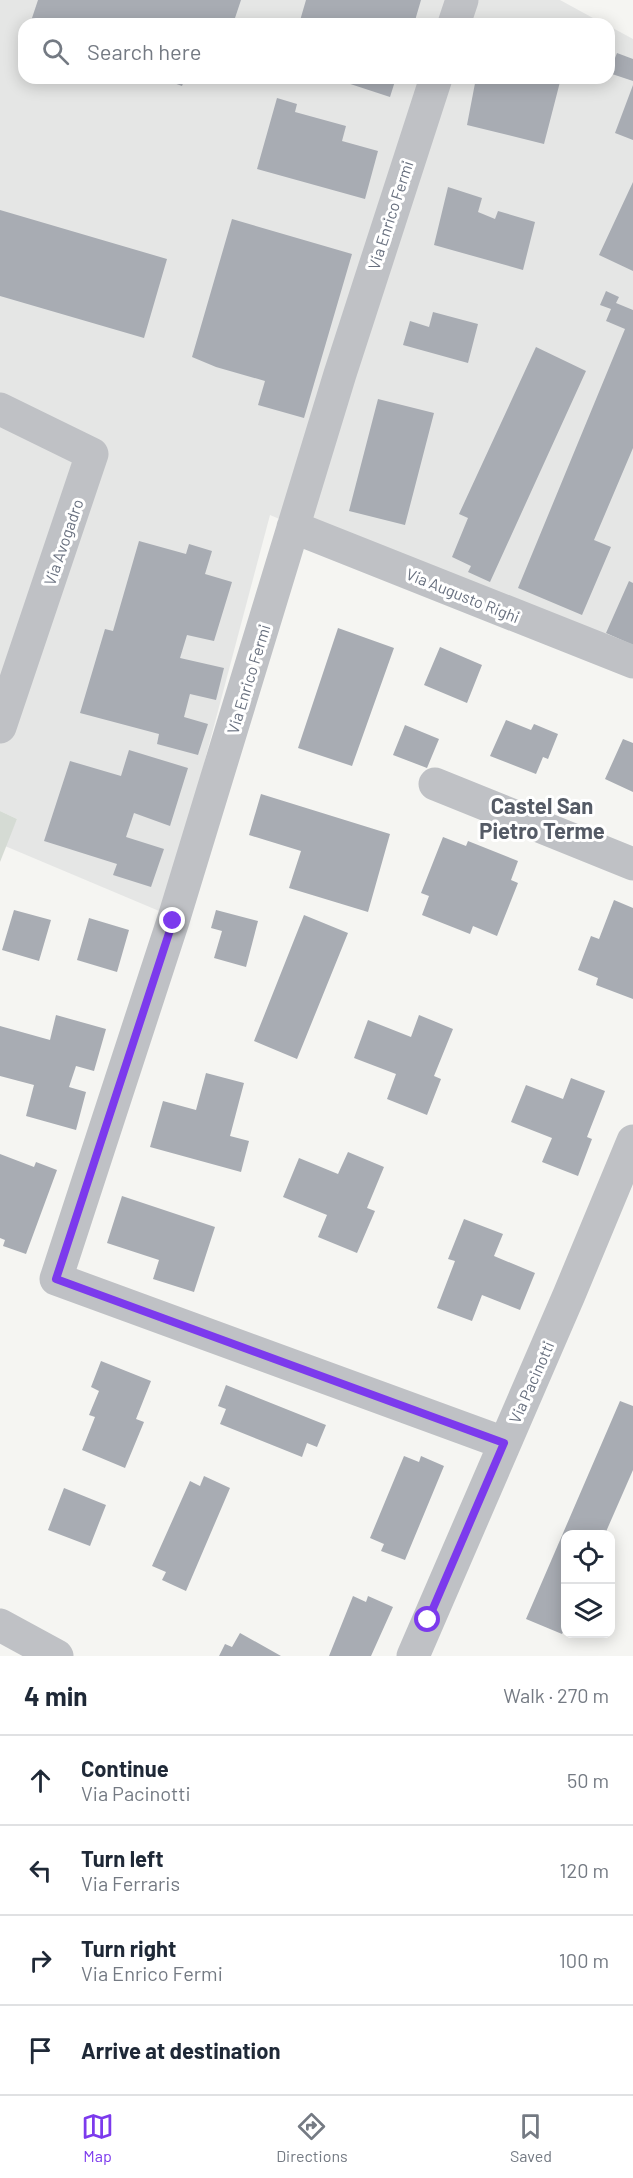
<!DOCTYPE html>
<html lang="en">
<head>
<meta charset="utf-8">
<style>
	body { margin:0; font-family:Barlow,sans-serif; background:#f6f6f7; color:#1f2937 }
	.controls { position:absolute; right:18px; bottom:18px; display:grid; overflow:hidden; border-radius:12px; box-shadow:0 3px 15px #0003 }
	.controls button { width:54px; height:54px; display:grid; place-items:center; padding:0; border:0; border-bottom:2px solid #e0e1e3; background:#fff; color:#1f2937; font:30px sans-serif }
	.stop { position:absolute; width:18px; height:18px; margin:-14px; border:4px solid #7c3aed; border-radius:50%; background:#fff }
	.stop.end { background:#7c3aed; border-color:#fff; box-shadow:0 2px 6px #0008 }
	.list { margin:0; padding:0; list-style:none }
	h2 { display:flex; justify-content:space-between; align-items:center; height:78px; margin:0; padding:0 24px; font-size:26px }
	h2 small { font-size:20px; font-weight:400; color:#747a83 }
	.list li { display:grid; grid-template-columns:39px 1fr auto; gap:18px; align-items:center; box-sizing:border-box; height:90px; padding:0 24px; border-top:2px solid #e0e1e3 }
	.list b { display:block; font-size:22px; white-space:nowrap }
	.list p { margin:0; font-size:20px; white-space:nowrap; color:#747a83 }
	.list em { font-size:20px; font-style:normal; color:#747a83 }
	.icon { flex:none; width:33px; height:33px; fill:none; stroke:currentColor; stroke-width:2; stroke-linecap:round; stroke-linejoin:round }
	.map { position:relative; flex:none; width:633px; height:1656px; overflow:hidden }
	.search { position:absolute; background:#fff; box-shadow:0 3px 15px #0003; left:18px; right:18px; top:18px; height:66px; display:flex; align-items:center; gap:15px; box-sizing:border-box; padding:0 21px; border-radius:18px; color:#747a83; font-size:22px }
	.sheet { height:438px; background:#fff }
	nav { display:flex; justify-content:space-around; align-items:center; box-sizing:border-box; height:84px; border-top:2px solid #e0e1e3; background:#fff; font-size:16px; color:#747a83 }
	nav a { display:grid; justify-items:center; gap:3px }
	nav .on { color:#7c3aed }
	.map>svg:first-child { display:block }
	.built { fill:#e5e6e5 }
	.green { fill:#d5dbd4 }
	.building { fill:#a8acb3 }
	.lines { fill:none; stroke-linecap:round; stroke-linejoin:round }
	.minor { stroke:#bfc1c5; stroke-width:33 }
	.route { stroke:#7c3aed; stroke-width:8 }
	.labels { text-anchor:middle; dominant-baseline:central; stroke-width:6; stroke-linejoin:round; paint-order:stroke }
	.street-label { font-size:16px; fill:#68707f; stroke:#fff }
	.district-label { font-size:22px; font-weight:bold; fill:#555b66; stroke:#fff }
</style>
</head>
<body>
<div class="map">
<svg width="633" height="1656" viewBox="0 0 633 1656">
	<rect width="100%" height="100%" fill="#f5f5f2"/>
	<!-- built -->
	<path class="built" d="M0 0H560L604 24H24V78H609V26L633 39V668L270 515 202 771 171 916 5 846 17 819 0 811Z"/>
	<!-- green -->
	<path class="green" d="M0 811 17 819 0 862Z"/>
	<!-- building -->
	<path class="building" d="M38 0H241L233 24H30Z
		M306 0H421L414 24H299Z
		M617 53 633 59V81L609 73Z
		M160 78H185L182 86Z
		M332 78H396L390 97Z
		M476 78H561L544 144 467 125Z
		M633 85V140L615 133Z
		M277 98 297 104 295 112 346 126 342 141 378 151 365 199 257 169Z
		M633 182V271L599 255Z
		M448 187 482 198 478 212 495 219 498 211 535 222 523 270 434 245Z
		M0 210 167 259 144 338 0 296Z
		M232 219 352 254 304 418 258 405 265 381 216 367 192 357Z
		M606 291 619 297 616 303 633 310V448L594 540 611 547 582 615 518 588 625 329 606 321 611 309 600 305Z
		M433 312 478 324 468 363 403 345 410 321 429 327Z
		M536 347 586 371 490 582 468 572 471 566 452 557 468 518 459 514Z
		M378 399 434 413 405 525 349 511Z
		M139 541 186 554 189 544 212 551 205 574 232 582 214 641 187 635 180 658 224 668 216 700 190 694 184 717 208 724 198 755 157 744 159 734 80 713 105 629 113 631Z
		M629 581 633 583V645L606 633Z
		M338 628 394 648 352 766 298 748Z
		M440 647 482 665 467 703 424 685Z
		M506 720 531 730 534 724 558 734 548 759 543 757 536 774 490 756Z
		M405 725 439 739 427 768 393 755Z
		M623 739 633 743V792L605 779Z
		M129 750 188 768 170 826 134 813 126 837 164 849 151 887 113 875 117 864 44 841 70 761 121 776Z
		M261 794 390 834 368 912 289 888 301 851 249 835Z
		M443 837 466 846 468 841 518 861 511 880 518 883 497 936 473 926 470 934 422 915 429 896 421 893Z
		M614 900 633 908V999L596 985 598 978 578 970 591 936 599 939Z
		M14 910 51 920 39 961 2 950Z
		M216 910 258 921 246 967 214 958 222 931 211 928Z
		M304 915 348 933 297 1059 254 1041Z
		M89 918 129 930 117 972 77 960Z
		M56 1015 106 1029 94 1071 76 1066 69 1087 86 1092 76 1130 26 1116 34 1085 0 1076V1026L50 1040Z
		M419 1015 453 1029 434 1076 441 1079 427 1115 387 1099 396 1074 354 1058 368 1020 411 1037Z
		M206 1073 244 1083 230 1136 249 1141 241 1172 150 1147 163 1101 196 1110Z
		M571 1078 605 1091 587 1137 592 1139 578 1176 542 1162 552 1138 511 1122 526 1085 563 1099Z
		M348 1152 384 1167 367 1208 375 1211 357 1253 318 1237 327 1215 283 1197 299 1158 338 1174Z
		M0 1154 34 1167 36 1162 57 1170 26 1254 3 1246 5 1240 0 1238Z
		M122 1196 215 1227 194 1292 153 1279 159 1260 107 1243Z
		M464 1219 503 1234 494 1256 535 1273 520 1310 482 1295 472 1321 437 1308 455 1261 448 1259Z
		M101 1361 151 1381 136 1419 144 1422 125 1468 82 1450 95 1417 89 1415 99 1391 91 1387Z
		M226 1385 326 1425 317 1447 307 1443 302 1457 220 1424 226 1409 218 1406Z
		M620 1401 633 1406V1470L605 1534H566V1626L562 1634 526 1619Z
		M404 1456 419 1462 421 1456 444 1466 405 1560 381 1551 384 1544 370 1538Z
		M204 1476 230 1488 186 1591 162 1580 166 1572 152 1566 190 1481 200 1486Z
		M64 1488 106 1505 90 1546 48 1530Z
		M353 1596 366 1602 368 1596 393 1607 371 1656H329Z
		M240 1633 281 1656H219L225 1644 232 1647Z"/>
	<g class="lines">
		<!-- minor -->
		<path class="minor" d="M454 24 462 0
			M436 78 340 374 173 921 56 1279 504 1443
			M0 409 92 454 0 727
			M293 527 633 662
			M435 784 633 864
			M0 1625 57 1656
			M413 1656 569 1295 633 1141"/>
	</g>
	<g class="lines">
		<!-- route -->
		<path class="route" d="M173 921 56 1279 504 1443 428 1620"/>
	</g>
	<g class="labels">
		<!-- street labels -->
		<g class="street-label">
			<text transform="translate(390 215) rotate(-72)">Via Enrico Fermi</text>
			<text transform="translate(63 542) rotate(-71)">Via Avogadro</text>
			<text transform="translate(463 595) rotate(22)">Via Augusto Righi</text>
			<text transform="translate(248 679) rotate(-73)">Via Enrico Fermi</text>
			<text transform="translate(531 1382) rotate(-66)">Via Pacinotti</text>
		</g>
		<!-- district labels -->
		<g class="district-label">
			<text x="542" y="805">Castel San<tspan x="542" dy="25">Pietro Terme</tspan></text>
		</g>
	</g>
</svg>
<div class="controls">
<button><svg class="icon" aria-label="locate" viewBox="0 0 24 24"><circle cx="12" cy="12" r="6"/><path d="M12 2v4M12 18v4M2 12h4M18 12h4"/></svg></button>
<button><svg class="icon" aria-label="layers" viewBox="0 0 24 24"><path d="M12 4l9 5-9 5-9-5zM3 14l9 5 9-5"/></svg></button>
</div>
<div class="stop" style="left:428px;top:1620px"></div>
<div class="stop end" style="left:173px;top:921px"></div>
<div class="search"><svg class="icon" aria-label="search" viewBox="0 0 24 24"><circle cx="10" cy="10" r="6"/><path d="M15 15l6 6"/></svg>Search here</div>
</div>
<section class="sheet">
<h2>4 min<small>Walk · 270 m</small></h2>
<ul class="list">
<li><svg class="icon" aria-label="ahead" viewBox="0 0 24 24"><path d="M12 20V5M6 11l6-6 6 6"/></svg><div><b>Continue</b><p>Via Pacinotti</p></div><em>50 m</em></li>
<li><svg class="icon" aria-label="left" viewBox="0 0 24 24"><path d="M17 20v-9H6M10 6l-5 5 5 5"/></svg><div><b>Turn left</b><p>Via Ferraris</p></div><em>120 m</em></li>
<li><svg class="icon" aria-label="right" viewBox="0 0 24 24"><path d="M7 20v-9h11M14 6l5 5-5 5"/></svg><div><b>Turn right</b><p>Via Enrico Fermi</p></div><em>100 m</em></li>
<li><svg class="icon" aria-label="arrive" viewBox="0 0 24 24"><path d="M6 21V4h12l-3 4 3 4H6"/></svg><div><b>Arrive at destination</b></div></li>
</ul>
</section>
<nav>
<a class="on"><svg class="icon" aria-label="map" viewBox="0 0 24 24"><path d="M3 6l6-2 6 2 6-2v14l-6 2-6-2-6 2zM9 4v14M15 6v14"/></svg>Map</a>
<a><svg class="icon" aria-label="directions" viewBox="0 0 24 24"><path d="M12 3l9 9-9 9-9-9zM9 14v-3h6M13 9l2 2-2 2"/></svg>Directions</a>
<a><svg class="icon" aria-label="saved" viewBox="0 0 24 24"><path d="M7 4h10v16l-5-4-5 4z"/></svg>Saved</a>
</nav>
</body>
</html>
